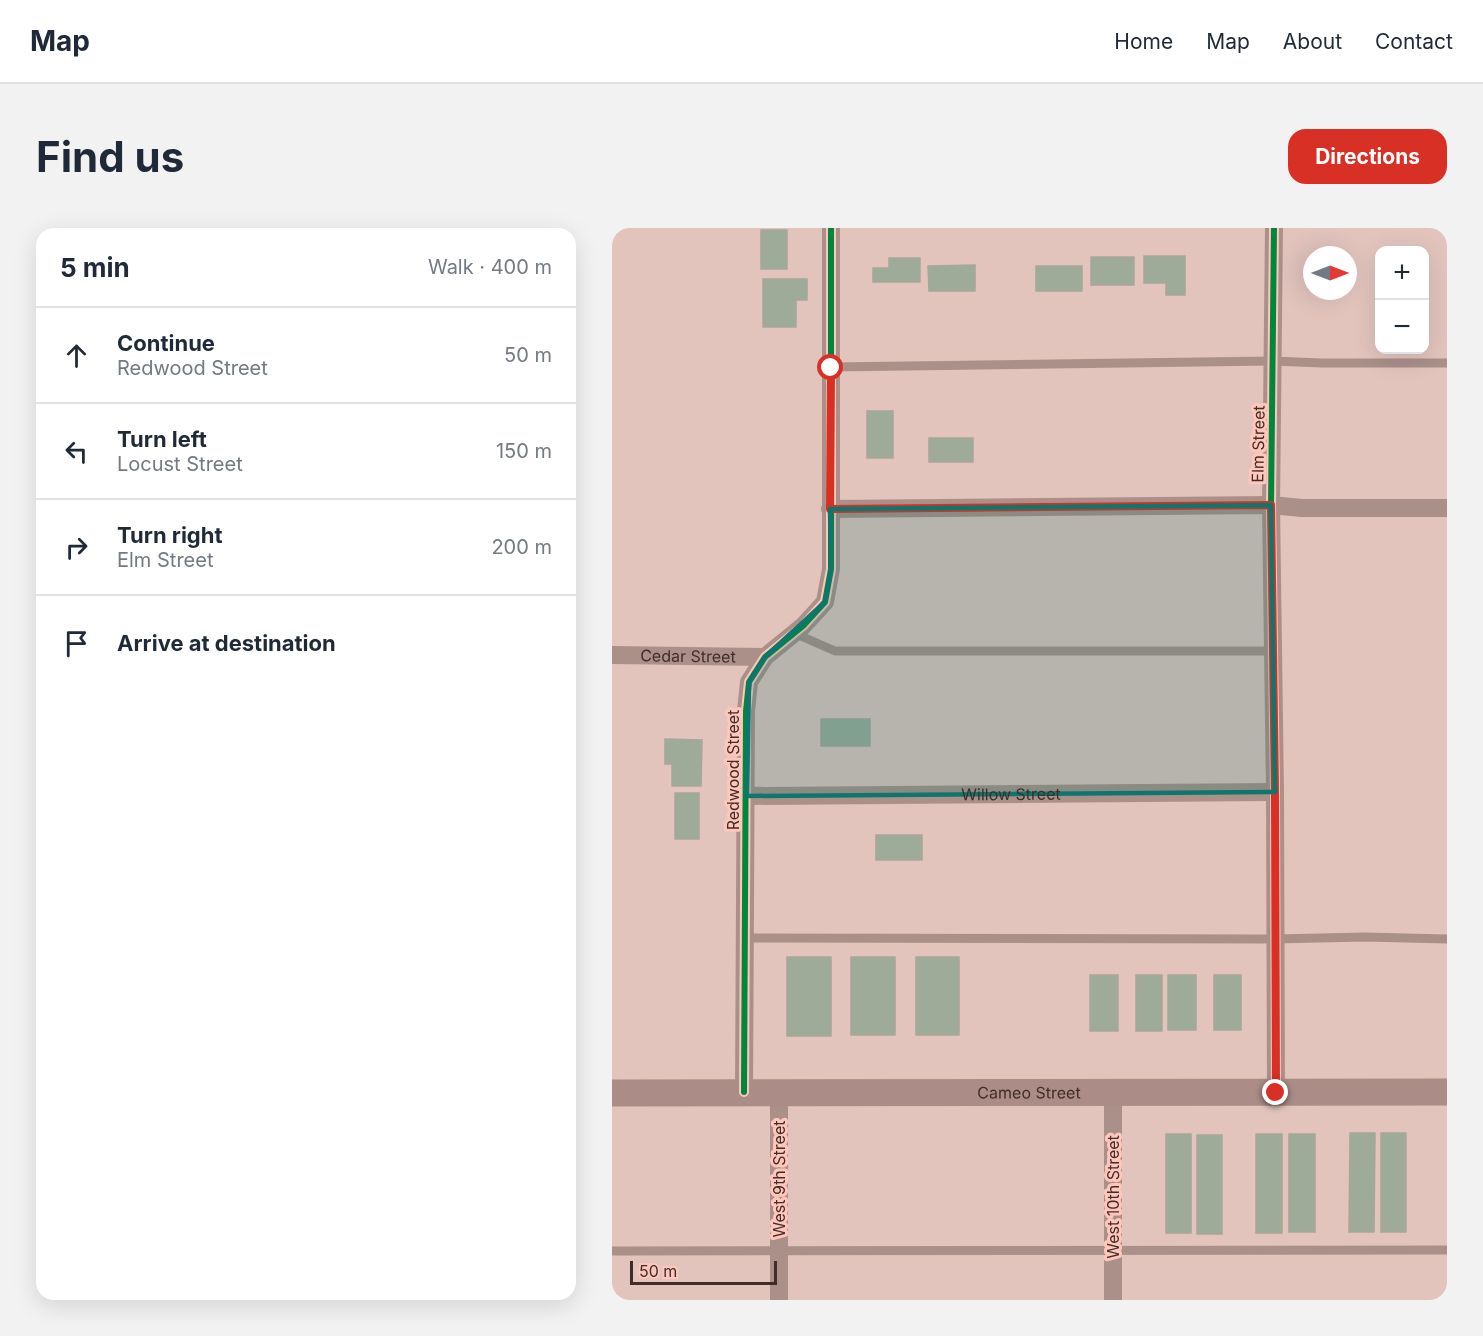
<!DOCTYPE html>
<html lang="en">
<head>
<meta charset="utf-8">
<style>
	body { margin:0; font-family:Inter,sans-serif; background:#f2f2f3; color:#1f2937 }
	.controls { position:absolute; right:18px; top:18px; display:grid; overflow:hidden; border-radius:12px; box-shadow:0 6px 24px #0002 }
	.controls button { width:54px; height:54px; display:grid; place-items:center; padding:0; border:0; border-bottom:2px solid #e0e1e3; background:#fff; color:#1f2937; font:30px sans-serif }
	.compass { position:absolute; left:691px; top:18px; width:54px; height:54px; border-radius:50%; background:#fff; box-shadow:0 6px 24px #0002; rotate:90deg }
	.scale { position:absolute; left:18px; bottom:15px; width:147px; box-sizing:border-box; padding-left:6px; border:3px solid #422c28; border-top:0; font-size:16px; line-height:21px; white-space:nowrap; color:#422c28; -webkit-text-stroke:4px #ffc7bb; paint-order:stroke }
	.stop { position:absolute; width:18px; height:18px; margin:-14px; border:4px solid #d93025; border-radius:50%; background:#fff }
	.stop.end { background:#d93025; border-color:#fff; box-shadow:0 2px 6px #0008 }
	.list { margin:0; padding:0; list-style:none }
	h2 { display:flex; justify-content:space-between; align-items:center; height:78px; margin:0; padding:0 24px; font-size:26px }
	h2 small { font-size:20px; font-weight:400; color:#747a83 }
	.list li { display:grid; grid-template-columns:39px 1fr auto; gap:18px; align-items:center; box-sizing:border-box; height:96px; padding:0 24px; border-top:2px solid #e0e1e3 }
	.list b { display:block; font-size:22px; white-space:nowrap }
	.list p { margin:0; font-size:20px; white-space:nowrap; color:#747a83 }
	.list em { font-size:20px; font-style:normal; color:#747a83 }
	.icon { flex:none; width:33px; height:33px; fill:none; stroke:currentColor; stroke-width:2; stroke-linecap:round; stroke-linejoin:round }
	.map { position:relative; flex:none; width:835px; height:1072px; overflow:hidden; border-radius:18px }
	header { display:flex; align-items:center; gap:36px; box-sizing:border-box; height:84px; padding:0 30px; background:#fff; border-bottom:2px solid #e0e1e3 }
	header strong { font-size:28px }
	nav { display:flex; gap:33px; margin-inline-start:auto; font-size:21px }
	.intro { display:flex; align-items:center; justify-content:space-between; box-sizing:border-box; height:144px; padding:0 36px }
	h1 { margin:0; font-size:42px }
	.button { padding:15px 27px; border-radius:18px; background:#d93025; color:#fff; font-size:21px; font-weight:700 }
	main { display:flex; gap:36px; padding:0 36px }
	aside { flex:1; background:#fff; border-radius:18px; box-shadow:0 6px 24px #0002 }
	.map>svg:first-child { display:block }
	.building { fill:#9eab98; stroke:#aaa59b; stroke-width:1.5 }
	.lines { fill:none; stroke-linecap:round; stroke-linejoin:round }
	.lane { stroke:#ab908a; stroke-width:9 }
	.street { stroke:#ab908a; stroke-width:18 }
	.secondary { stroke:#ab8c86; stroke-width:27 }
	.cycleway-casing { stroke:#ffc7bb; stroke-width:10 }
	.cycleway { stroke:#00873e; stroke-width:6 }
	.route { stroke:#d93025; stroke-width:8 }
	.marked { fill:#0f766e; fill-opacity:0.2; stroke:#0f766e; stroke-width:4.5; stroke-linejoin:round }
	.labels { text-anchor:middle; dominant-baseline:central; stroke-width:6; stroke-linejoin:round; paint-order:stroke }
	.street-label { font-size:16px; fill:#422c28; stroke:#ffc7bb }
</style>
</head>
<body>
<header>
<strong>Map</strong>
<nav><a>Home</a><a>Map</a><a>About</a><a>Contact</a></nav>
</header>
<div class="intro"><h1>Find us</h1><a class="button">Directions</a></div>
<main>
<aside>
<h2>5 min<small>Walk · 400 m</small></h2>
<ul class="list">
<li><svg class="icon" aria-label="ahead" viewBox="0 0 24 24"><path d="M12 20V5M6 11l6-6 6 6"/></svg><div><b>Continue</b><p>Redwood Street</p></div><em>50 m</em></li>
<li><svg class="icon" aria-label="left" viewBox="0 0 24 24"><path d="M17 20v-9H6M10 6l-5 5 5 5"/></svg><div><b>Turn left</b><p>Locust Street</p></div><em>150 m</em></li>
<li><svg class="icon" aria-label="right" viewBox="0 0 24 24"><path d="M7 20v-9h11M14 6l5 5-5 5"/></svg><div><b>Turn right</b><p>Elm Street</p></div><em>200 m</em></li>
<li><svg class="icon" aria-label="arrive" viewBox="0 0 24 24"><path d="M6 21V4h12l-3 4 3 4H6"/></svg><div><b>Arrive at destination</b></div></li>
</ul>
</aside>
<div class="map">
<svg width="835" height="1072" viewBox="0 0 835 1072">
	<rect width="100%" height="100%" fill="#e2c4bd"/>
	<!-- building -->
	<path class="building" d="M149 2H175V41H149Z
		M532 28H573V67H554V55H532Z
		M479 29H522V57H479Z
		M277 30H308V54H261V40H277Z
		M363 37V63H317L316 38Z
		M424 38H470V63H424Z
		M151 51H195V72H184V99H151Z
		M255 183H281V230H255Z
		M317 210H361V234H317Z
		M209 491H258V518H209Z
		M53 511 90 512 89 558H60V536H53Z
		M63 565H87V611H63Z
		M264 607H310V632H264Z
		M175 729H219V808H175Z
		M239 729H283V807H239Z
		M304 729H347V807H304Z
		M478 747H506V803H478Z
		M524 747H550V803H524Z
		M556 747H584V802H556Z
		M602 747H629V802H602Z
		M738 905H763L762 1004H737Z
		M769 905H794V1004H769Z
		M554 906H579V1005H554Z
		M644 906H670V1005H644Z
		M677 906H703V1004H677Z
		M585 907H610V1006H585Z"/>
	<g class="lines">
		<!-- lane -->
		<path class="lane" d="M219 139 660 133 710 135H835
			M182 405 223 423H661
			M134 710 663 711 753 709 835 711
			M0 1023 835 1022"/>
		<!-- street -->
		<g class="street">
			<path d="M662 0 659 277 663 564 664 865"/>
			<path d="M218 281 659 277 690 280H835"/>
			<path id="s1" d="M0 427 153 429"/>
			<path id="s2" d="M135 568 663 564"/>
			<path d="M132 864 134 483 137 454 153 429 191 398 213 374 219 341V0"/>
			<path d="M501 865V1072"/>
			<path d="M167 866V1072"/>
		</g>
		<!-- secondary -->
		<path class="secondary" id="s3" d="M0 865 835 864"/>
		<defs>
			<path id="cycleway" d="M662 0 659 277 663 564 664 865
				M132 864 134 483 137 454 153 429 191 398 213 374 219 341V0"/>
		</defs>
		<!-- cycleway casing -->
		<use href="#cycleway" class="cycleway-casing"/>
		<!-- cycleway -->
		<use href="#cycleway" class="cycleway"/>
	</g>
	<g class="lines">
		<!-- route -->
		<path class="route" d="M219 140 218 281 659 277 663 564 664 865"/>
	</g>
	<!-- marked area -->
	<path class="marked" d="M659 277 663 564 135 568 137 454 153 429 213 374 219 341 218 281Z"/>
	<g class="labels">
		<!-- street labels -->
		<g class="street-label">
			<text transform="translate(646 216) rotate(-89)">Elm Street</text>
			<text stroke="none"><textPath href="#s1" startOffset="76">Cedar Street</textPath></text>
			<text transform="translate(121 542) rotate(-90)">Redwood Street</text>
			<text stroke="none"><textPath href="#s2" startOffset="264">Willow Street</textPath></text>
			<text stroke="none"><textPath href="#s3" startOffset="417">Cameo Street</textPath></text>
			<text transform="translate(167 951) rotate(-90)">West 9th Street</text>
			<text transform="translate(501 969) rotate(-90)">West 10th Street</text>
		</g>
	</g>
</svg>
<div class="controls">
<button>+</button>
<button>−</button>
</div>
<svg class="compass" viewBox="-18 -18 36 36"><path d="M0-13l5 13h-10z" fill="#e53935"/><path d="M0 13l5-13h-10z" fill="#747a83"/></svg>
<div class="scale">50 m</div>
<div class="stop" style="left:219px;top:140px"></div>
<div class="stop end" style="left:664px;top:865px"></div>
</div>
</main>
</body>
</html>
